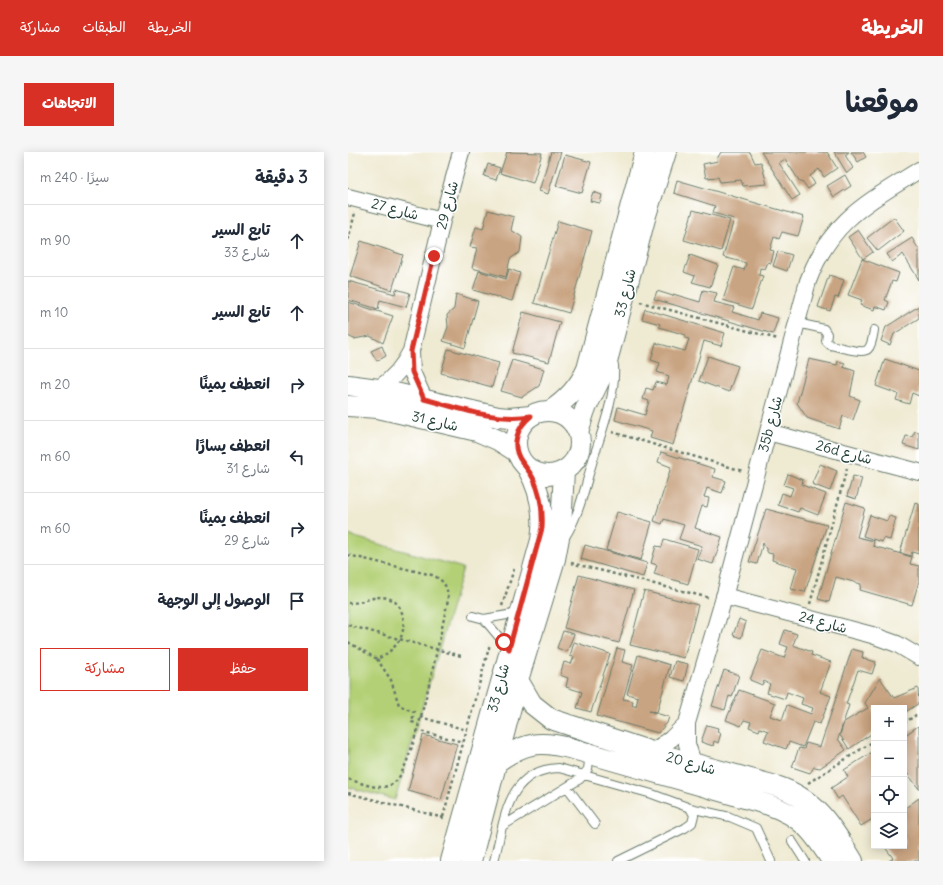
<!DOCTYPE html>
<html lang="ar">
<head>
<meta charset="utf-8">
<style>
	body { margin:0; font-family:Delius,"Playpen Sans Arabic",sans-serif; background:#f6f6f7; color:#1f2937; direction:rtl }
	.controls { position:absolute; right:12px; bottom:12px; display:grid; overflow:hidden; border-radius:0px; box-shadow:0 2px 10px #0003 }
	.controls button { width:36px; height:36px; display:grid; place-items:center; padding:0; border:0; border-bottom:1px solid #e0e1e3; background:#fff; color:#1f2937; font:20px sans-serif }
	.stop { position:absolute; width:12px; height:12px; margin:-9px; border:3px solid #d93025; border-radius:50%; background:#fff }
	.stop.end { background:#d93025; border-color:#fff; box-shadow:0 1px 4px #0008 }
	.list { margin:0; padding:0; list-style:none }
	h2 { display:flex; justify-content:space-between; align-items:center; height:52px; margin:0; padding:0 16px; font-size:17px }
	h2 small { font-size:13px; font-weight:400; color:#747a83 }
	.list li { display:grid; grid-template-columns:26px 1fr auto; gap:12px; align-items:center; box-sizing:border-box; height:72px; padding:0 16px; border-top:1px solid #e0e1e3 }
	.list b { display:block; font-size:15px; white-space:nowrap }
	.list p { margin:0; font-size:13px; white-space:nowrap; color:#747a83 }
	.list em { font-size:13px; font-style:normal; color:#747a83 }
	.actions { display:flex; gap:8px; padding:12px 16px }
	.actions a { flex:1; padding:9px 0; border:1px solid #d93025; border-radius:0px; text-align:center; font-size:14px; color:#d93025 }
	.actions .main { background:#d93025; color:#fff }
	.icon { flex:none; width:22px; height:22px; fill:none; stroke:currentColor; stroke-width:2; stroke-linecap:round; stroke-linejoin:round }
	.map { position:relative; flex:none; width:571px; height:709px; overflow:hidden; direction:ltr; border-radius:0px }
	header { display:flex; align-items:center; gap:24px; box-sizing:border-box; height:56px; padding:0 20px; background:#d93025; color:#fff }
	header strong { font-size:19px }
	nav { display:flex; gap:22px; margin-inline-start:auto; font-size:14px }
	.intro { display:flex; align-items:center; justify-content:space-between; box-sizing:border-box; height:96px; padding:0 24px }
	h1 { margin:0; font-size:28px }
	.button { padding:10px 18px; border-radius:0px; background:#d93025; color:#fff; font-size:14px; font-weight:700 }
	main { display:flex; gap:24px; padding:0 24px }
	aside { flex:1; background:#fff; border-radius:0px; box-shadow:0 2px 10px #0003 }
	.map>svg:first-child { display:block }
	.green { fill:#b3d076; stroke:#698655 }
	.building { fill:#c9a482 }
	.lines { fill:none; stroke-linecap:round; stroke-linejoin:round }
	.service-casing { stroke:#687a6b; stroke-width:10 }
	.minor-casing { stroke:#687a6b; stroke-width:18 }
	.tertiary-casing { stroke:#687a6b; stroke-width:22 }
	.path { stroke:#687a6b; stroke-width:2.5; stroke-dasharray:3 3; stroke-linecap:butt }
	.service { stroke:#fff; stroke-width:8 }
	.minor { stroke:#fff; stroke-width:16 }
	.tertiary { stroke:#fff; stroke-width:20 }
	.route { stroke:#d93025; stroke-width:5 }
	.labels { text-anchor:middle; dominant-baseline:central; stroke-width:3; stroke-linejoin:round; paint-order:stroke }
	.street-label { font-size:14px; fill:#1f3d34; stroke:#fff }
</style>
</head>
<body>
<header>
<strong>الخريطة</strong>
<nav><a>الخريطة</a><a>الطبقات</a><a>مشاركة</a></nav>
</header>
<div class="intro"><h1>موقعنا</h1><a class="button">الاتجاهات</a></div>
<main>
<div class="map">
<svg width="571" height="709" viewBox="0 0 571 709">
	<rect width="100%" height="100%" fill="#fff"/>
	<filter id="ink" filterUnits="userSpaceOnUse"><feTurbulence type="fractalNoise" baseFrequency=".025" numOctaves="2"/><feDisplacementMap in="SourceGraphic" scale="8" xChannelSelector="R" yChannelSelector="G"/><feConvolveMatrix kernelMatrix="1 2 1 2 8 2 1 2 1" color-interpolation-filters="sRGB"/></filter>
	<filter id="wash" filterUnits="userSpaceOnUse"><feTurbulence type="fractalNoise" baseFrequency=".012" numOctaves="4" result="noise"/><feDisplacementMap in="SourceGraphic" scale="16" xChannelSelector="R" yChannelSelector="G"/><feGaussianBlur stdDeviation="0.9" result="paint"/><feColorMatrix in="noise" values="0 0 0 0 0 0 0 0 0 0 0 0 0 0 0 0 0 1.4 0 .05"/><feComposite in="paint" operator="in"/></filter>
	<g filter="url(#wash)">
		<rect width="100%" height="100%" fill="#efead2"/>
		<!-- green -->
		<path class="green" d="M0 383 115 416 47 648 0 635Z"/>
		<g id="blocks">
			<!-- building -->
			<path class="building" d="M159 0 194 1 185 31 152 21Z
				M203 0H213L200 42 191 39Z
				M373 0H402L407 11 413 10 419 32 395 34 393 28 372 30 370 25 358 26 355 12 370 9 369 7Z
				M413 0H479L489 16 476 25 471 17 462 24 467 32 460 37 454 29 452 30 437 7 431 11 452 43 444 48Z
				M486 0H501L497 3 505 16 499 21Z
				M503 0H515L518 5 510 10Z
				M217 3 243 10 234 41 208 34Z
				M140 12 152 16 148 28 136 24Z
				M497 23 503 34 486 45 479 34Z
				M329 28 456 65 450 84 434 80 431 87 426 85 422 98 426 99 423 111 420 110 417 117 412 116 411 123 415 124 404 157 375 148 386 115 396 118 398 111 375 105 386 67 365 61 367 54 326 41Z
				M245 40 254 43 252 51 242 49Z
				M140 58 166 65 163 78 174 85 172 100 162 107 158 125 124 116 129 96 122 95 128 75 135 77Z
				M345 58 382 68 373 99 336 88Z
				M546 65 556 79 530 99 519 86Z
				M210 69 244 79 221 161 186 151Z
				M510 78 525 100 515 107 500 85Z
				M564 86 571 98V128L555 102 544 110 539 102Z
				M13 89 55 103 44 138 2 124Z
				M430 99 444 103 439 119 425 114Z
				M342 103 370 113 362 135 344 130 347 124 336 120Z
				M514 107 551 121 548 130 544 129 537 148 541 150 538 158 527 154 526 158 512 153 514 148 500 143Z
				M161 117 172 121 164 149 125 138 131 119 158 127Z
				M481 123 496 128 490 146 487 145 482 159 470 155Z
				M0 129 47 142 48 137 62 141 58 155 32 148 30 157 0 148Z
				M355 138 369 141 366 150 386 155 384 160 410 168 412 161 430 166 425 182 306 147 309 139 325 144V142L352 150Z
				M108 142 130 149 117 196 95 189 100 175 99 163 106 157Z
				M0 150 45 164 35 191 22 184 6 187 0 184Z
				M571 154V166L546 182 542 193 533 189 538 175Z
				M297 157 377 181 373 194 356 189 325 293 302 286 304 279 267 268 270 255 297 263 301 249 295 247 298 236 305 238 308 230 319 233 321 224 309 220 312 211 303 208 308 191 337 199 341 187 337 186 338 183 311 175 312 172 294 167Z
				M175 160 212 170 201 210 164 201Z
				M34 194 38 204 29 209 23 199Z
				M100 197 151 211 144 235 93 221Z
				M360 204 390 214 381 240 351 229Z
				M461 207 489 213 490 209 497 211 495 215 507 219 502 244 512 248 505 268 495 264 491 277 459 266 449 251Z
				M537 207 571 219V244L564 241 561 252 548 248 550 242 528 234Z
				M164 208 196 217 191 234 174 245 153 239Z
				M567 279 571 280V298L555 293 558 284 564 285Z
				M313 300 367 317 365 325 378 329 374 341 359 336 356 345 361 346 359 355 354 354 347 376 374 385 365 412 349 407 354 394 331 387 336 373 316 367 314 372 306 369 323 315 310 310Z
				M472 312 489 319 482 339 464 332Z
				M440 322 455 328 454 333 478 342 470 363 452 356 450 360 430 353 434 341 442 344 445 336 436 333Z
				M505 324 514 326 508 347 499 344Z
				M498 350 517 356 509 385 526 389 525 394 564 405 562 412 571 414V429L564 453 512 438 513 432 488 425 481 450 470 447Z
				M567 351 571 352V402L564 400 563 404 552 401Z
				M418 357 479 373 457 440 443 437 449 416 424 408 425 402 420 401 415 391 409 412 401 410Z
				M269 360 304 370 293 408 258 398Z
				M522 363 539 369 541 364 548 366 542 388 535 386 534 390 515 384Z
				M316 387 350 397 340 432 306 422 309 413 303 411 308 394 314 395Z
				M237 393 299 411 295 425 233 407Z
				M231 423 286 438 271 491 216 476Z
				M296 439 350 453 336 506 282 493Z
				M391 467 398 470 393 486 385 483Z
				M437 478 449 482 445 493 464 500 463 503 483 510 472 540 483 544 472 572 465 570 455 595 441 590 438 597 416 589 420 579 412 576 411 579 401 575 403 570 396 568 393 574 378 568 391 538 427 551 422 564 434 568 439 553 463 562 465 556 453 552 455 546 439 540 437 547 419 541 422 532 416 529 414 533 402 528 414 498 436 506 440 495 432 492Z
				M215 479 226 482 219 500 209 496Z
				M226 490 262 502 243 560 229 556 234 540 218 535 220 526 212 523 216 510 223 512 226 505 222 504Z
				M269 496 277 498 274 510 285 513 275 547 285 549 284 553 288 555 290 545 279 542 290 503 322 513 309 560 301 559 321 565 319 571 310 581 249 564Z
				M504 497 515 500 514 506 528 510 524 522 510 518 498 552 501 553 490 587 498 598 472 616 466 615 462 621 444 615 451 596 456 597 458 591 472 595Z
				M327 509 340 512 336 529 322 525Z
				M376 518 391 523 384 545 381 544 377 558 364 554Z
				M532 526 546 546 570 536 571 551 556 561V556H526V580L501 597 492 583 496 570 520 556 517 551Z
				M359 573 370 576 369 580 373 581 370 591 366 589 365 594 353 590Z
				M570 574 571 575V637L556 617V584Z
				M75 583 109 592 93 648 60 639Z
				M526 599V666L513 674 494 644 490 647 483 636 500 625 496 618Z
				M571 646V709H541L545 706 536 694H556V657Z"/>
		</g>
	</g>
	<g filter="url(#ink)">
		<use href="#blocks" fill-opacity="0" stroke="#687a6b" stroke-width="1"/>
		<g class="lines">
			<defs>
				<path id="service" d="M449 171 476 177 479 182 478 189 482 193C489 194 515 203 520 197 524 193 525 184 526 178
					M217 385C232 362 237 334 245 308 254 278 268 244 266 213
					M125 464 136 467 171 461
					M136 467 161 497
					M219 635 247 672
					M342 656 382 665 408 676 423 709
					M156 673 232 627 240 617 242 602
					M444 689 457 709
					M146 709C157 668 158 618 211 616L304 642 342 656 346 663 344 671 337 676 270 709"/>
				<path id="minor" d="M0 45 94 69
					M30 237C45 227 55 216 63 199
					M76 247 64 220 63 199 94 69 113 0
					M420 280 571 320
					M376 444 524 483 549 492 571 505
					M304 600 323 587 339 571
					M345 611 339 592V571L375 449 460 129C483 68 519 51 571 18"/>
				<path id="tertiary" d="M0 233 30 237 150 265 161 266 183 264
					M0 254 30 256 129 279 150 288 169 300
					M168 291a32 32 0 1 1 64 0a32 32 0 1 1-64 0Z
					M202 259C219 248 231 235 239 217L297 0
					M230 280 237 258 257 217 298 63 318 0
					M170 528 184 552 203 567 304 600 428 634C469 647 484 675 505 709
					M149 610C177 590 192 588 225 597L421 653C454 664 466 681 484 709
					M103 709 193 388C197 362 193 340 180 317
					M123 709 170 528 207 407 213 375 216 319"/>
			</defs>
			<!-- service casing -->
			<use href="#service" class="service-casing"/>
			<!-- minor casing -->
			<use href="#minor" class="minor-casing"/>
			<!-- tertiary casing -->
			<use href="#tertiary" class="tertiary-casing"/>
			<!-- path -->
			<path class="path" d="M0 88 7 61
				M292 150 430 187
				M264 280 395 319
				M0 403 84 423C96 428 100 435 100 448 93 479 66 615 47 630 34 641 14 631 0 627
				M223 411 362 446
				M0 451C14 452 27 442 39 446 56 450 59 473 52 487 47 496 38 503 29 507L0 490
				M462 452 499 316
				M154 454 166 417
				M0 473 113 504
				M29 507 43 528 51 553 66 560 64 570 70 572
				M72 565 119 578
				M556 571 571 561
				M68 578 115 590
				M460 631 526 589
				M0 641 96 666
				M95 665 142 492"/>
			<!-- service -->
			<use href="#service" class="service"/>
			<!-- minor -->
			<use href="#minor" class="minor"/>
			<!-- tertiary -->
			<use href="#tertiary" class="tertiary"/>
		</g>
	</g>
	<g class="lines" filter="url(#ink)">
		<!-- route -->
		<path class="route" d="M86 104 63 199 64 220 76 247C111 256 146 270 183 264 169 275 162 294 174 310 178 316 183 321 186 328 193 343 195 359 194 376L161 497 156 490"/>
	</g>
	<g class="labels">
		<!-- street labels -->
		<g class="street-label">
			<text transform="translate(99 53) rotate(-75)">شارع 29</text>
			<text transform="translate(47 57) rotate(15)">شارع 27</text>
			<text transform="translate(277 141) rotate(-76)">شارع 33</text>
			<text transform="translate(87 269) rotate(13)">شارع 31</text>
			<text transform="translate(422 272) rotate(-75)">35b شارع</text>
			<text transform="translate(496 300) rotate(15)">26d شارع</text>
			<text transform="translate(475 470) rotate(15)">شارع 24</text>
			<text transform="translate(150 536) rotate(-75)">شارع 33</text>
			<text transform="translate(343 611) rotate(16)">شارع 20</text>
		</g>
	</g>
</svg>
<div class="controls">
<button>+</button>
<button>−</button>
<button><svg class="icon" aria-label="locate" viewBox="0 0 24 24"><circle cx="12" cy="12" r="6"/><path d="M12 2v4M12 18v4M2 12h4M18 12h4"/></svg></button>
<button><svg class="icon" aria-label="layers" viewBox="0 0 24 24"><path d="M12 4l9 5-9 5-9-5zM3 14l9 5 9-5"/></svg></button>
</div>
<div class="stop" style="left:156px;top:490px"></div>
<div class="stop end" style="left:86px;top:104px"></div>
</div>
<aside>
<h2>3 دقيقة<small>سيرًا · 240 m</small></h2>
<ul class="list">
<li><svg class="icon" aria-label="ahead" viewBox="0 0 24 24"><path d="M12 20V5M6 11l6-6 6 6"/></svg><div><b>تابع السير</b><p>شارع 33</p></div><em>90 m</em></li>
<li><svg class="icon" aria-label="ahead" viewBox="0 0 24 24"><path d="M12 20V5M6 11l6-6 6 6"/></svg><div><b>تابع السير</b></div><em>10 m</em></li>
<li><svg class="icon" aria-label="right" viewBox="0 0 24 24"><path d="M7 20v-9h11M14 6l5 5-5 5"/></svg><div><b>انعطف يمينًا</b></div><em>20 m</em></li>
<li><svg class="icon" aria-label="left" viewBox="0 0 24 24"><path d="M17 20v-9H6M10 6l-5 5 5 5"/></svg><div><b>انعطف يسارًا</b><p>شارع 31</p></div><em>60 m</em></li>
<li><svg class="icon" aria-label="right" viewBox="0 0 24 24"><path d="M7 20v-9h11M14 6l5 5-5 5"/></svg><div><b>انعطف يمينًا</b><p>شارع 29</p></div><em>60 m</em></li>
<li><svg class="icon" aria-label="arrive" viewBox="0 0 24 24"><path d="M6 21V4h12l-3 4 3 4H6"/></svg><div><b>الوصول إلى الوجهة</b></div></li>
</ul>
<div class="actions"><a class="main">حفظ</a><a>مشاركة</a></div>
</aside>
</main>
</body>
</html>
